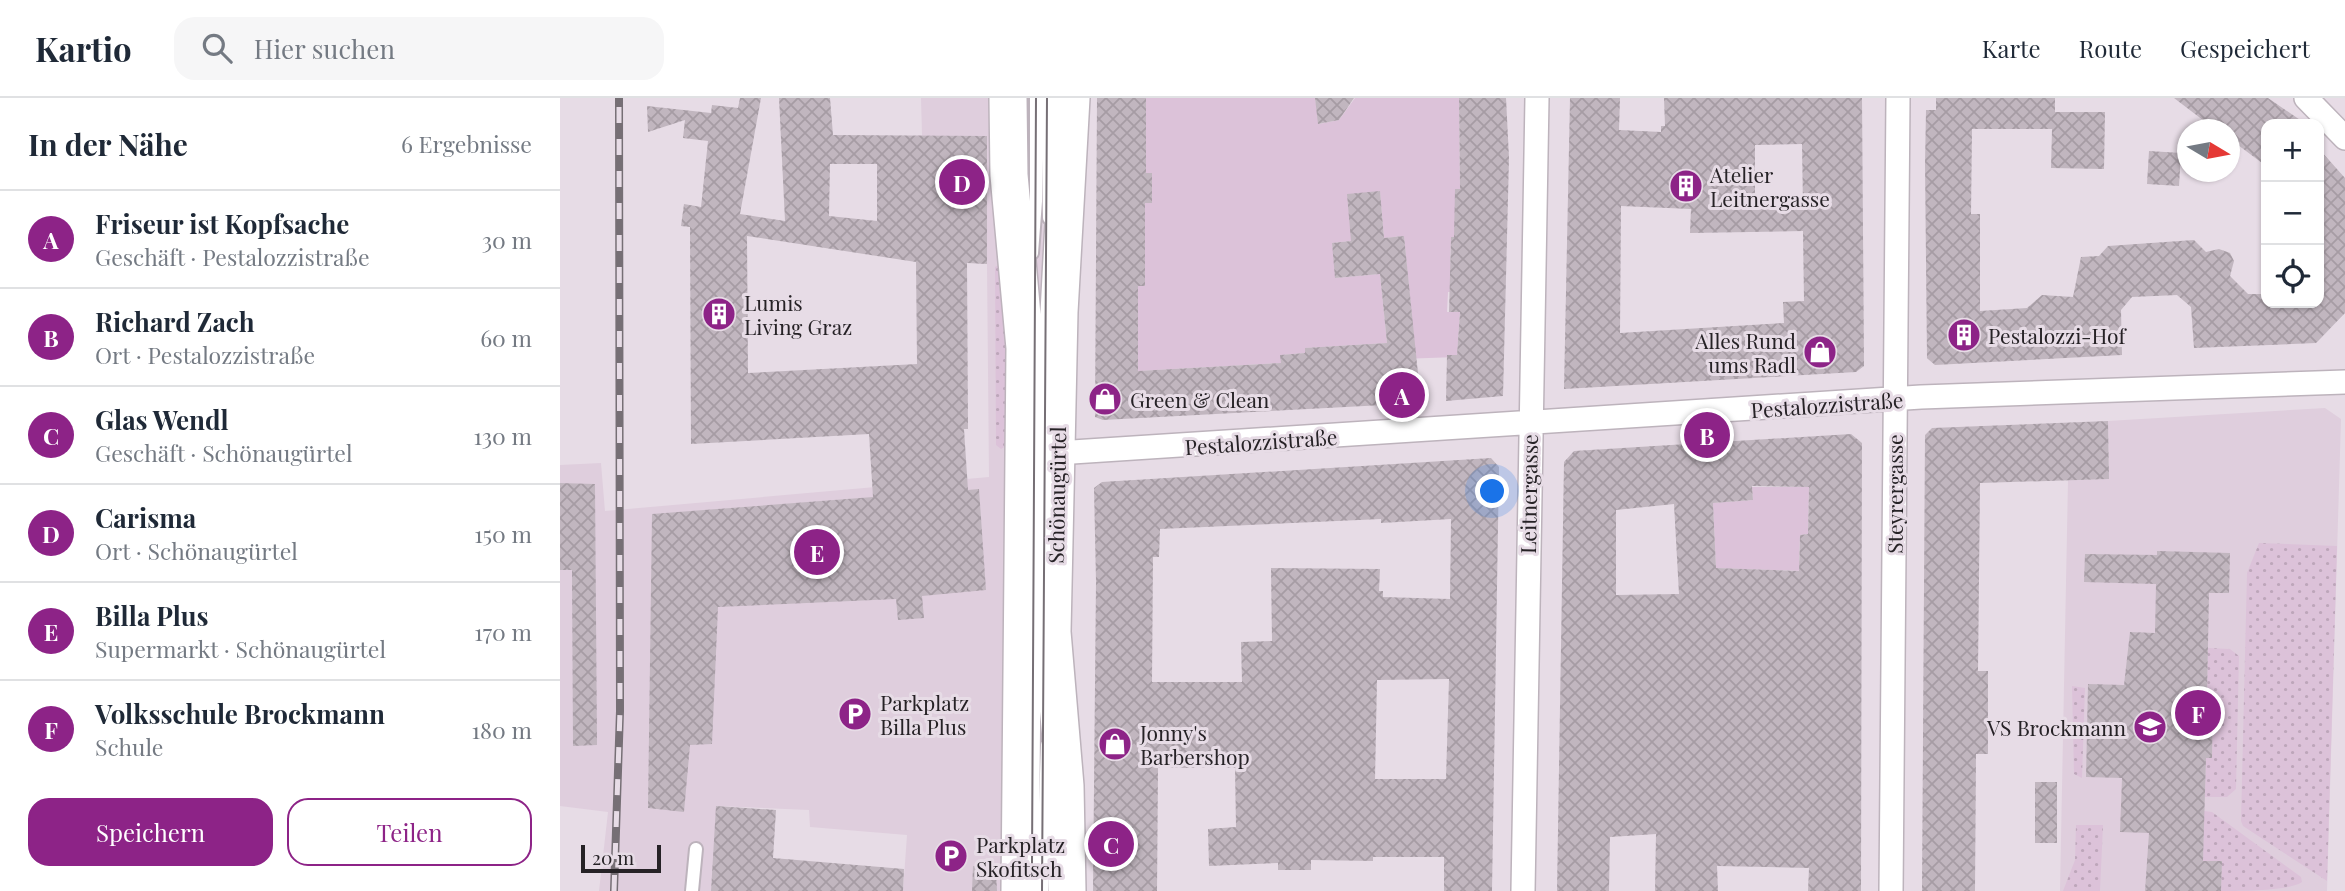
<!DOCTYPE html>
<html lang="de">
<head>
<meta charset="utf-8">
<style>
	body { margin:0; font-family:"Playfair Display",serif; background:#f6f6f7; color:#1f2937 }
	.controls { position:absolute; right:21px; top:21px; display:grid; overflow:hidden; border-radius:14px; box-shadow:0 2px 5px #0004 }
	.controls button { width:63px; height:63px; display:grid; place-items:center; padding:0; border:0; border-bottom:2px solid #e0e1e3; background:#fff; color:#1f2937; font:35px sans-serif }
	.compass { position:absolute; left:1617px; top:21px; width:63px; height:63px; border-radius:50%; background:#fff; box-shadow:0 2px 5px #0004; rotate:100deg }
	.scale { position:absolute; left:21px; bottom:18px; width:80px; box-sizing:border-box; padding-left:7px; border:4px solid #262226; border-top:0; font-size:19px; line-height:24px; white-space:nowrap; color:#262226; -webkit-text-stroke:5px #e7dce6; paint-order:stroke }
	.you { position:absolute; left:933px; top:394px; width:24px; height:24px; margin:-18px; border:5px solid #fff; border-radius:50%; background:#1a73e8; box-shadow:0 0 0 10px #1a73e833 }
	.badge { display:grid; place-items:center; width:46px; height:46px; border-radius:50%; background:#8d2387; color:#fff; font-size:23px; font-weight:700 }
	.pin { position:absolute; translate:-50% -50%; border:4px solid #fff; box-shadow:0 2px 7px #0006 }
	.list { margin:0; padding:0; list-style:none }
	h2 { display:flex; justify-content:space-between; align-items:center; height:91px; margin:0; padding:0 28px; font-size:30px }
	h2 small { font-size:23px; font-weight:400; color:#747a83 }
	.list li { display:grid; grid-template-columns:46px 1fr auto; gap:21px; align-items:center; box-sizing:border-box; height:98px; padding:0 28px; border-top:2px solid #e0e1e3 }
	.list b { display:block; font-size:26px; white-space:nowrap }
	.list p { margin:0; font-size:23px; white-space:nowrap; color:#747a83 }
	.list em { font-size:23px; font-style:normal; color:#747a83 }
	.actions { display:flex; gap:14px; padding:21px 28px }
	.actions a { flex:1; padding:16px 0; border:2px solid #8d2387; border-radius:21px; text-align:center; font-size:24px; color:#8d2387 }
	.actions .main { background:#8d2387; color:#fff }
	.icon { flex:none; width:38px; height:38px; fill:none; stroke:currentColor; stroke-width:2; stroke-linecap:round; stroke-linejoin:round }
	.map { position:relative; flex:none; width:1785px; height:793px; overflow:hidden }
	header { display:flex; align-items:center; gap:42px; box-sizing:border-box; height:98px; padding:0 35px; background:#fff; border-bottom:2px solid #e0e1e3 }
	header strong { font-size:33px }
	nav { display:flex; gap:38px; margin-inline-start:auto; font-size:24px }
	.search { width:490px; height:63px; background:#f6f6f7; display:flex; align-items:center; gap:18px; box-sizing:border-box; padding:0 24px; border-radius:21px; color:#747a83; font-size:26px }
	main { display:flex }
	aside { flex:1; background:#fff }
	.map>svg:first-child { display:block }
	.built { fill:#dfcedd }
	.grass { fill:url(#grass-dots) }
	.garden { fill:#dcc2d9 }
	.building { fill:url(#building-cross-hatch); fill-rule:evenodd }
	.lines { fill:none; stroke-linecap:round; stroke-linejoin:round }
	.lane-casing { stroke:#bdb3bc; stroke-width:16 }
	.street-casing { stroke:#bdb3bc; stroke-width:26 }
	.primary-casing { stroke:#bdb3bc; stroke-width:40 }
	.lane { stroke:#fff; stroke-width:12 }
	.street { stroke:#fff; stroke-width:23 }
	.primary { stroke:#fff; stroke-width:37 }
	.tram { stroke:#766f75; stroke-width:2 }
	.rail-casing { stroke:#766f75; stroke-width:8 }
	.rail { stroke:#e7dce6; stroke-width:5; stroke-dasharray:16; stroke-linecap:butt }
	.labels { text-anchor:middle; dominant-baseline:central; stroke-width:6; stroke-linejoin:round; paint-order:stroke }
	.poi-label { font-size:21px; fill:#262226; stroke:#e7dce6; text-anchor:start }
	.street-label { font-size:21px; fill:#262226; stroke:#e7dce6 }
</style>
</head>
<body>
<header>
<strong>Kartio</strong>
<div class="search"><svg class="icon" aria-label="search" viewBox="0 0 24 24"><circle cx="10" cy="10" r="6"/><path d="M15 15l6 6"/></svg>Hier suchen</div>
<nav><a>Karte</a><a>Route</a><a>Gespeichert</a></nav>
</header>
<main>
<aside>
<h2>In der Nähe<small>6 Ergebnisse</small></h2>
<ul class="list">
<li><span class="badge">A</span><div><b>Friseur ist Kopfsache</b><p>Geschäft · Pestalozzistraße</p></div><em>30 m</em></li>
<li><span class="badge">B</span><div><b>Richard Zach</b><p>Ort · Pestalozzistraße</p></div><em>60 m</em></li>
<li><span class="badge">C</span><div><b>Glas Wendl</b><p>Geschäft · Schönaugürtel</p></div><em>130 m</em></li>
<li><span class="badge">D</span><div><b>Carisma</b><p>Ort · Schönaugürtel</p></div><em>150 m</em></li>
<li><span class="badge">E</span><div><b>Billa Plus</b><p>Supermarkt · Schönaugürtel</p></div><em>170 m</em></li>
<li><span class="badge">F</span><div><b>Volksschule Brockmann</b><p>Schule</p></div><em>180 m</em></li>
</ul>
<div class="actions"><a class="main">Speichern</a><a>Teilen</a></div>
</aside>
<div class="map">
<svg width="1785" height="793" viewBox="0 0 1785 793">
	<defs>
		<pattern id="grass-dots" width="8" height="8" patternUnits="userSpaceOnUse" patternTransform="scale(1.75)"><rect width="8" height="8" fill="#dcc2d9"/><path d="M2 2h.1M6 6h.1" fill="none" stroke="#bda6ba" stroke-width="1.8" stroke-linecap="round"/></pattern>
		<pattern id="building-cross-hatch" width="8" height="8" patternUnits="userSpaceOnUse" patternTransform="scale(1.75)"><rect width="8" height="8" fill="#c1b6bf"/><path d="M0 0l8 8M0 8l8-8" fill="none" stroke="#a69ca4"/></pattern>
	</defs>
	<rect width="100%" height="100%" fill="#e7dce6"/>
	<!-- built -->
	<path class="built" d="M361 0H483L481 793H343L347 737 250 729 249 712 157 708 151 793H39L48 714 0 708V367L41 365 45 413 429 379 427 166 356 161 349 39 362 37Z
		M1765 310 1781 321 1767 793H1500L1508 382 1549 381 1548 323Z"/>
	<!-- grass -->
	<path class="grass" d="M441 166 445 168 448 332 446 348 441 351 436 347 435 169Z
		M1699 445 1777 448 1767 783 1683 728 1681 723 1687 475Z
		M1648 550 1670 551 1679 558 1676 691 1667 699H1645L1646 660H1652L1653 598 1647 597Z
		M1512 588 1525 590 1522 680 1514 676Z
		M1644 713 1652 714 1741 779 1742 784C1730 793 1681 793 1661 793L1662 763H1643Z
		M1516 727H1543L1540 793H1503L1515 762Z"/>
	<!-- garden -->
	<path class="garden" d="M586 0H755L759 26 779 22 795 0H899L900 91 895 92 899 139 891 140 890 163 900 194H888L887 214H900L897 259 840 261 854 241 844 138 824 140 820 94 791 143 772 145 776 180 820 176 827 245 746 250 745 255 721 257V265L578 273V188L585 105 592 104V75H586Z
		M1192 389H1249L1248 436 1240 437 1239 462 1246 473 1156 470 1153 405 1193 402Z"/>
	<!-- building -->
	<path class="building" d="M180 0H201L180 116 225 123 219 0H270L273 37 427 38V166L407 165 408 331H404L408 392 419 391 426 492 362 498 364 520 338 522 336 501 158 509 152 646 130 647 124 714 88 710 92 416 313 399 309 336 131 346 130 129 121 128 124 106 141 109 148 43 123 40 125 22 88 34 87 8 151 15 152 7 178 10ZM270 66H317V123L269 118ZM187 138 356 164 357 266 188 275Z
		M537 0H586V75H592V105H585V188H578V273L721 265 720 257 745 255V250L827 245 820 176 775 180 772 145 791 143 787 96 820 93 824 140 844 138 861 305 543 322 535 319Z
		M755 0H794L779 22 758 26Z
		M899 0H946L949 60 943 298 886 303 887 257H897L900 214H889L891 139H894L895 91H900Z
		M1010 0H1060L1059 32 1101 34V28H1105L1104 0H1302L1304 268 1296 274 1004 291ZM1242 46 1243 109 1195 110V47ZM1061 108 1131 111 1130 135 1243 133 1244 203 1223 204 1224 225 1060 235Z
		M1376 0H1495V14H1545L1544 71 1491 70 1492 31H1412L1411 116H1420V213L1467 210 1482 197 1513 199 1521 159 1539 158 1548 148 1634 142 1646 154 1659 151 1670 155 1674 163 1670 178 1688 196H1706V205H1759V51L1785 80V215L1756 245 1634 250 1631 209 1617 197 1572 199 1561 212 1562 257 1375 267 1367 260 1365 66 1366 12H1376Z
		M1614 0H1708L1746 26H1706V68L1670 41V32H1656Z
		M1589 53 1621 55 1619 88 1587 86Z
		M1548 323 1549 381 1420 385 1418 573H1428V656H1416L1415 793H1362L1365 337 1372 330Z
		M1291 336 1302 345 1301 793H1248L1249 770 1157 768 1158 793H1095L1096 736 1050 739 1049 793H997L1004 364 1014 353ZM1192 388 1249 389 1248 436 1240 437 1239 473 1156 470 1153 405 1193 402ZM1114 406 1119 496 1056 497V412Z
		M931 360 939 369 932 793H884V759H813V763L751 762V772H718V765L649 768 648 731 676 729 675 670H598L597 793H533L536 483 534 390 542 384ZM821 421V425L891 421 890 501 823 499V493H819L820 471 711 470 712 543 681 544 682 584H592L593 459H599L600 431ZM889 581 886 681H815L817 582Z
		M0 385 35 386 37 647 13 648 12 472H0Z
		M1597 453 1670 455 1669 495H1649L1647 597 1653 598 1652 660H1646L1643 763H1662L1661 793H1585L1589 735 1560 734 1562 680 1526 679 1528 586 1564 587 1570 534 1595 535 1596 486 1524 484 1525 456 1597 457Z
		M1475 684H1497V745H1475Z
		M156 708 216 712 213 760 344 771 343 793H151Z
		M413 768 436 771 437 793H412Z"/>
	<g class="lines">
		<defs>
			<path id="lane" d="M487 0 489 120
				M472 155 476 103V0
				M132 793 136 751
				M482 793 487 647"/>
			<path id="street" d="M1746 0 1785 40
				M497 355 1361 299 1785 284
				M963 793 977 0
				M1331 793 1338 0"/>
			<path id="primary" d="M448 0 449 77 465 250 460 793
				M507 793 505 688 492 534 499 214 511 0"/>
		</defs>
		<!-- lane casing -->
		<use href="#lane" class="lane-casing"/>
		<!-- street casing -->
		<use href="#street" class="street-casing"/>
		<!-- primary casing -->
		<use href="#primary" class="primary-casing"/>
		<!-- lane -->
		<use href="#lane" class="lane"/>
		<!-- street -->
		<use href="#street" class="street"/>
		<!-- primary -->
		<use href="#primary" class="primary"/>
		<!-- tram -->
		<path class="tram" d="M472 765 476 0
			M482 793 487 0"/>
		<defs>
			<path id="rail" d="M54 793 60 613 59 0"/>
		</defs>
		<!-- rail casing -->
		<use href="#rail" class="rail-casing"/>
		<!-- rail -->
		<use href="#rail" class="rail"/>
	</g>
	<!-- icons -->
	<defs>
		<symbol id="building-disc" viewBox="-11 -11 22 22"><circle r="9.5" fill="#8d2387" stroke="#e7dce6"/><path d="M-4-6H4V6H1V3H-1V6H-4ZM-2.5-4.3h1.7v1.8h-1.7ZM.8-4.3h1.7v1.8H.8ZM-2.5-1h1.7V.8h-1.7ZM.8-1h1.7V.8H.8Z" fill="#fff"/></symbol>
		<symbol id="shop-disc" viewBox="-11 -11 22 22"><circle r="9.5" fill="#8d2387" stroke="#e7dce6"/><path d="M-5-2.5h2.3a2.7 3.5 0 0 1 5.4 0H5L5.5 6h-11ZM-1.5-2.5h3a1.5 2.3 0 0 0-3 0Z" fill="#fff"/></symbol>
		<symbol id="parking-disc" viewBox="-11 -11 22 22"><circle r="9.5" fill="#8d2387" stroke="#e7dce6"/><path d="M-3.5-5.5H1a3.5 3.5 0 0 1 0 7H-1V5.5H-3.5ZM-1-3.4V-.6H.8a1.4 1.4 0 0 0 0-2.8Z" fill="#fff"/></symbol>
		<symbol id="school-disc" viewBox="-11 -11 22 22"><circle r="9.5" fill="#8d2387" stroke="#e7dce6"/><path d="M0-5L7-2L0 1L-7-2ZM-4 1L0 2.5L4 1V4Q0 6-4 4Z" fill="#fff"/></symbol>
	</defs>
	<g fill-rule="evenodd">
		<use href="#building-disc" x="1107" y="69" width="38" height="38"/>
		<use href="#building-disc" x="140" y="197" width="38" height="38"/>
		<use href="#building-disc" x="1385" y="218" width="38" height="38"/>
		<use href="#shop-disc" x="1241" y="235" width="38" height="38"/>
		<use href="#shop-disc" x="526" y="282" width="38" height="38"/>
		<use href="#parking-disc" x="276" y="597" width="38" height="38"/>
		<use href="#school-disc" x="1571" y="610" width="38" height="38"/>
		<use href="#shop-disc" x="536" y="627" width="38" height="38"/>
		<use href="#parking-disc" x="372" y="739" width="38" height="38"/>
	</g>
	<g class="labels">
		<!-- poi labels -->
		<g class="poi-label">
			<text x="1150" y="76">Atelier<tspan x="1150" dy="24">Leitnergasse</tspan></text>
			<text x="184" y="204">Lumis<tspan x="184" dy="24">Living Graz</tspan></text>
			<text x="1428" y="237">Pestalozzi-Hof</text>
			<text x="1236" y="242" text-anchor="end">Alles Rund<tspan x="1236" dy="24">ums Radl</tspan></text>
			<text x="570" y="301">Green &amp; Clean</text>
			<text x="320" y="604">Parkplatz<tspan x="320" dy="24">Billa Plus</tspan></text>
			<text x="1566" y="629" text-anchor="end">VS Brockmann</text>
			<text x="580" y="634">Jonny's<tspan x="580" dy="24">Barbershop</tspan></text>
			<text x="416" y="746">Parkplatz<tspan x="416" dy="24">Skofitsch</tspan></text>
		</g>
		<!-- street labels -->
		<g class="street-label">
			<text transform="translate(1267 306) rotate(-4)">Pestalozzistraße</text>
			<text transform="translate(701 343) rotate(-4)">Pestalozzistraße</text>
			<text transform="translate(968 396) rotate(-89)">Leitnergasse</text>
			<text transform="translate(1334 396) rotate(-90)">Steyrergasse</text>
			<text transform="translate(496 397) rotate(-89)">Schönaugürtel</text>
		</g>
	</g>
</svg>
<div class="controls">
<button>+</button>
<button>−</button>
<button><svg class="icon" aria-label="locate" viewBox="0 0 24 24"><circle cx="12" cy="12" r="6"/><path d="M12 2v4M12 18v4M2 12h4M18 12h4"/></svg></button>
</div>
<svg class="compass" viewBox="-18 -18 36 36"><path d="M0-13l5 13h-10z" fill="#e53935"/><path d="M0 13l5-13h-10z" fill="#747a83"/></svg>
<div class="scale">20 m</div>
<div class="you"></div>
<div class="pin badge" style="left:842px;top:297px">A</div>
<div class="pin badge" style="left:1147px;top:337px">B</div>
<div class="pin badge" style="left:551px;top:746px">C</div>
<div class="pin badge" style="left:402px;top:84px">D</div>
<div class="pin badge" style="left:257px;top:454px">E</div>
<div class="pin badge" style="left:1638px;top:615px">F</div>
</div>
</main>
</body>
</html>
